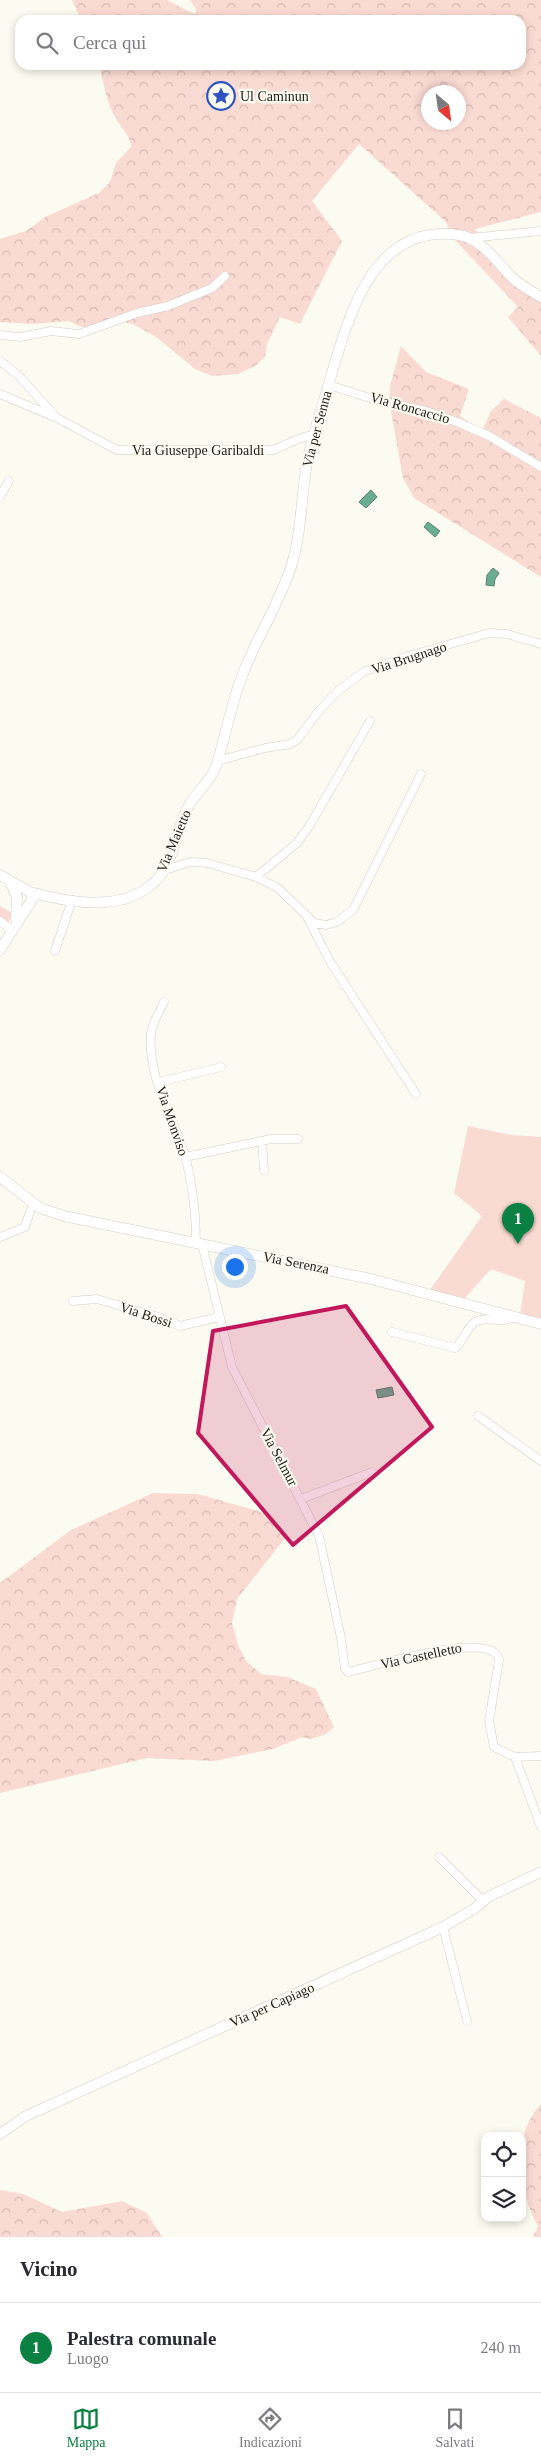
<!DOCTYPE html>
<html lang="it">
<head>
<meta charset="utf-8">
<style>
	body { margin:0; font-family:"Times New Roman",serif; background:#f7f7f7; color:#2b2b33 }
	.controls { position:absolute; right:15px; bottom:15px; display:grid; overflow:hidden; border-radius:10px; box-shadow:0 2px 8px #0003 }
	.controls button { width:45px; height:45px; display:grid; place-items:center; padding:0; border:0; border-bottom:1px solid #e1e1e2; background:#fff; color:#2b2b33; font:25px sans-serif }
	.compass { position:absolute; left:421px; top:85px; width:45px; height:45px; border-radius:50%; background:#fff; box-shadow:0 2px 8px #0003; rotate:151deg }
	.you { position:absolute; left:234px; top:1266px; width:18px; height:18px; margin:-12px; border:4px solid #fff; border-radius:50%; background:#1a73e8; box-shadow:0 0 0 8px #1a73e833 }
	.badge { display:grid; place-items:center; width:32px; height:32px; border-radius:50%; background:#0b8043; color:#fff; font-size:16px; font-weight:700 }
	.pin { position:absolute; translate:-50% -41px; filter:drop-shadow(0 1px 2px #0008) }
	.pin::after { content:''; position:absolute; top:26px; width:18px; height:15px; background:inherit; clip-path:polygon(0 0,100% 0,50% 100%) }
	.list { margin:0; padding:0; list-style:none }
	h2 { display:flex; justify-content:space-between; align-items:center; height:65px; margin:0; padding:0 20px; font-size:21px }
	h2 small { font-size:16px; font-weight:400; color:#7c7c81 }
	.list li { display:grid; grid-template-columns:32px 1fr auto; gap:15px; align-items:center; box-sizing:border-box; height:90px; padding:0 20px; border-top:1px solid #e1e1e2 }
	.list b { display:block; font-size:19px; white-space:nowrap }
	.list p { margin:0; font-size:16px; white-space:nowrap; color:#7c7c81 }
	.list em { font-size:16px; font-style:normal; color:#7c7c81 }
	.icon { flex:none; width:28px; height:28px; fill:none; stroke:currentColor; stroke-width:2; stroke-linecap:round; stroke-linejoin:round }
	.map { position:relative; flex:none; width:541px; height:2237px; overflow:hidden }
	.search { position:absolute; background:#fff; box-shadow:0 2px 8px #0003; left:15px; right:15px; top:15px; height:55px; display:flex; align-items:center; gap:12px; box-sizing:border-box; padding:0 18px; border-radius:15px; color:#7c7c81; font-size:19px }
	.sheet { height:155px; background:#fff }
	nav { display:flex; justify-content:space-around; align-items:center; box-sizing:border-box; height:70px; border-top:1px solid #e1e1e2; background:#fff; font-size:14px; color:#7c7c81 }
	nav a { display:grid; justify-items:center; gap:2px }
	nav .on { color:#0b8043 }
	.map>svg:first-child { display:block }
	.forest { fill:url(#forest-crowns); fill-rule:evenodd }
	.garden { fill:#fadbd3 }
	.water { fill:#6bad92; stroke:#53826d }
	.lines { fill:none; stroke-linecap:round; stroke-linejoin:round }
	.street-casing { stroke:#d1cfc6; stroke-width:9 }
	.secondary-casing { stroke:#d1cfc6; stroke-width:11 }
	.street { stroke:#fff; stroke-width:8 }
	.secondary { stroke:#fff; stroke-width:10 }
	.marked { fill:#c2185b; fill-opacity:0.2; stroke:#c2185b; stroke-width:4; stroke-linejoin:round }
	.labels { text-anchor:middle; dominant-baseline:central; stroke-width:4.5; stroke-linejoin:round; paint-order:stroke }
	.poi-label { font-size:14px; fill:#1c1c18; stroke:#fcfbf1; text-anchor:start }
	.street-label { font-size:14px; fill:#1c1c18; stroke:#fcfbf1 }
</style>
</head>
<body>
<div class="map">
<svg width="541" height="2237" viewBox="0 0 541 2237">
	<defs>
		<pattern id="forest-crowns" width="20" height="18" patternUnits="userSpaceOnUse" patternTransform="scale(1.25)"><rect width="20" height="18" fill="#fadbd3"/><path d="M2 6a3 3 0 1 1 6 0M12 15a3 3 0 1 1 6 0" fill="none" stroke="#d6bbb4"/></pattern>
	</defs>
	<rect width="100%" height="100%" fill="#fcfbf1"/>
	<!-- forest -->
	<path class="forest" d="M72 0H167L194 14 197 11 190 0H541V212L475 229 501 264 541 291V356L508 317 518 307 454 239 446 222 359 144 312 201 342 241 300 324 280 317 267 344 265 357 255 366 238 374 212 376 195 369 156 337 135 325 124 322 99 330 79 326 69 321 31 324 0 322V239L26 231 47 216 99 193 110 182 116 163 131 147C130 135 122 129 116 119 106 103 104 83 99 65H521V20H81ZM428 92H458V122H428Z
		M401 346 426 372 469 389 460 416 482 431 491 411 504 399 541 418V577L414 498 403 478 390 406V386Z
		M153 1493 198 1494 268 1514 286 1537 237 1599 232 1623 238 1645 246 1661 261 1674 287 1677 316 1689 334 1727 326 1734 311 1739 302 1737 273 1749 214 1761 147 1758 0 1793V1583L71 1530Z
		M541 2104V2237H533L538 2226C517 2191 512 2134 541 2104Z
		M0 2190 23 2194 62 2212 122 2201 147 2213 162 2237H0Z"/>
	<!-- garden -->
	<path class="garden" d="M0 906 12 913 8 924 0 918Z
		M468 1126 511 1135 541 1137V1321L520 1315 525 1281 491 1269 464 1299 430 1290 482 1216 454 1193Z"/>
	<!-- water -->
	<path class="water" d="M371 490 377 497 366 508 359 502Z
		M428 522 440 531 435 537 424 527Z
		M493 568 499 573 495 579 494 586 486 585 487 575Z
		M392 1387 394 1395 378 1398 376 1390Z"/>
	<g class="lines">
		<defs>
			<path id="street" d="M470 238 541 231
				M0 335 20 337 51 331 79 334 137 313 168 306 212 288 225 276
				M0 361 19 376 55 416
				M329 385 379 401 426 411 457 422 489 436 541 467
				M0 394 57 418 117 450H273C287 445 299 436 314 435
				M0 497 9 481
				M217 761 265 748 290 744 297 740 318 712 338 691 363 672 405 657 489 633 507 634 541 644
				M165 870 190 862 207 863 256 877 278 888 314 923 326 925 337 922 353 910 421 774
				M256 877 297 843 310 825 370 721
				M308 919 331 963 416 1094
				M0 921 12 930
				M55 951 72 900
				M164 1002C160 1011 152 1023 151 1034 147 1077 174 1119 186 1159 193 1187 196 1214 196 1243
				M159 1082 221 1067
				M262 1141 264 1170
				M185 1157 271 1139H298
				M0 1237 25 1227 33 1203
				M202 1244 232 1367 319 1536 341 1638 345 1669 348 1672C372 1667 494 1628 499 1660L489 1721 494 1747 515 1757 541 1756
				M73 1301 97 1299 162 1318 180 1326 219 1317
				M392 1332 455 1348C464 1341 466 1328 475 1322 487 1315 499 1325 514 1317
				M478 1416 541 1461
				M301 1499 372 1472
				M515 1757 541 1827
				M439 1857 483 1901
				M443 1927 467 2021"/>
			<path id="secondary" d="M0 875 30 892 33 898 0 950
				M10 881 17 897 16 919
				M30 892C67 902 117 912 150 886 174 868 175 833 188 807 195 794 207 784 214 771 219 761 221 748 224 738 230 715 235 693 244 671 258 635 279 604 291 567 301 536 301 501 306 469 311 440 321 411 329 383 348 319 371 222 459 235 484 239 499 266 516 281 524 287 532 292 541 297
				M0 1177 40 1208 64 1216 371 1279 541 1324
				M0 2134 26 2116 443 1927 474 1909 488 1897 541 1872"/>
		</defs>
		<!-- street casing -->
		<use href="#street" class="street-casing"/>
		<!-- secondary casing -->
		<use href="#secondary" class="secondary-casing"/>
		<!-- street -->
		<use href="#street" class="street"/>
		<!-- secondary -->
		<use href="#secondary" class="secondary"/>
	</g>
	<!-- marked area -->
	<path class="marked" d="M346 1306 432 1427 293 1545 198 1433 213 1331Z"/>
	<!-- icons -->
	<defs>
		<symbol id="sight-ring" viewBox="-11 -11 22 22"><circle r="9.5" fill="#fcfbf1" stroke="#3053c3" stroke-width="1.5"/><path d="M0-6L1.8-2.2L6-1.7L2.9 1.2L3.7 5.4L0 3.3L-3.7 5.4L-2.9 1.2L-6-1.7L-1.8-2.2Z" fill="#3053c3"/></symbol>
	</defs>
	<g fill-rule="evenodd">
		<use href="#sight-ring" x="205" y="80" width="32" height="32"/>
	</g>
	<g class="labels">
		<!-- poi labels -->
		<g class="poi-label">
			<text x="240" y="96">Ul Caminun</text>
		</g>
		<!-- street labels -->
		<g class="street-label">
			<text transform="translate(410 408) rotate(16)">Via Roncaccio</text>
			<text transform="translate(317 429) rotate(-75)">Via per Senna</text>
			<text x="198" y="450">Via Giuseppe Garibaldi</text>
			<text transform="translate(409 658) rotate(-18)">Via Brugnago</text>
			<text transform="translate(174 841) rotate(-67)">Via Maietto</text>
			<text transform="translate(172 1121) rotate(71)">Via Monviso</text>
			<text transform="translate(296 1263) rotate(11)">Via Serenza</text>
			<text transform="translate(146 1315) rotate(18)">Via Bossi</text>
			<text transform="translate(279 1457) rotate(62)">Via Selmur</text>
			<text transform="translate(421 1656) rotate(-12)">Via Castelletto</text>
			<text transform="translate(272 2005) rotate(-24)">Via per Capiago</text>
		</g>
	</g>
</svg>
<div class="controls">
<button><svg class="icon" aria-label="locate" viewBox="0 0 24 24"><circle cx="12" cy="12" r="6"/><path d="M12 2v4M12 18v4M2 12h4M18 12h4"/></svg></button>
<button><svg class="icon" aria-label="layers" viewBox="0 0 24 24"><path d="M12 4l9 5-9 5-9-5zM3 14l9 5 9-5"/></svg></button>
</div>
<svg class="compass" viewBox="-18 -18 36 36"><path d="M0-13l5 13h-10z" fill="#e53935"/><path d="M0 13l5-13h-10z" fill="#7c7c81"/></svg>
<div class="you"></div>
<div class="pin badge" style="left:518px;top:1244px">1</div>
<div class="search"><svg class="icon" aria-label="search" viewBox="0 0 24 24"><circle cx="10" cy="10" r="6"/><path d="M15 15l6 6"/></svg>Cerca qui</div>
</div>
<section class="sheet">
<h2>Vicino<small></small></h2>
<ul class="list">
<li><span class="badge">1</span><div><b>Palestra comunale</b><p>Luogo</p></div><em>240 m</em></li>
</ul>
</section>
<nav>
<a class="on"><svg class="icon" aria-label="map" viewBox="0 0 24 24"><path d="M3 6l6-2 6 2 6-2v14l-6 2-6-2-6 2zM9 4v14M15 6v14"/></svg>Mappa</a>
<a><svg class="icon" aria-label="directions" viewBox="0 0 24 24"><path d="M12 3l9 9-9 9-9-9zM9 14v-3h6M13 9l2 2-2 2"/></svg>Indicazioni</a>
<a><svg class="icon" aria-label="saved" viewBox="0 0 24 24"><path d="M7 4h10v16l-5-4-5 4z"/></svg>Salvati</a>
</nav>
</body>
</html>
